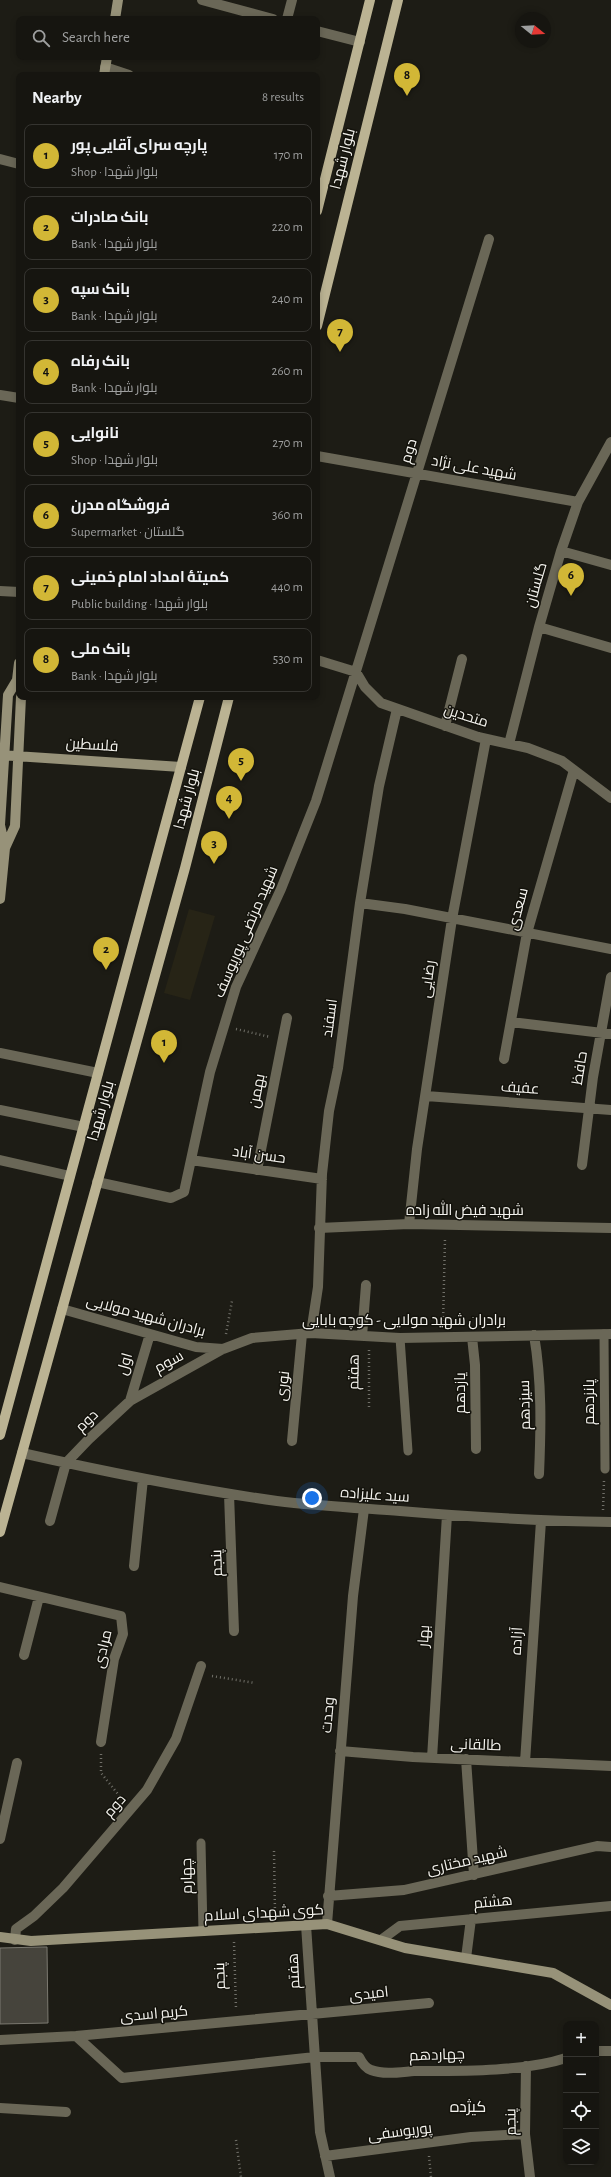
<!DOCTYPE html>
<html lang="en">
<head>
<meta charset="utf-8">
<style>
	body { margin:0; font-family:"Alegreya Sans",Cairo,sans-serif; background:#1f1e19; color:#f1f3f6 }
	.controls { position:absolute; right:12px; bottom:12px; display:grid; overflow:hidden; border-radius:8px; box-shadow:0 2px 6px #0003 }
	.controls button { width:36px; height:36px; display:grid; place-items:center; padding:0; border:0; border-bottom:1px solid #353430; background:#161510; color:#f1f3f6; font:20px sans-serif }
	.compass { position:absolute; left:515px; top:12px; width:36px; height:36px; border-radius:50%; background:#161510; box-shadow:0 2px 6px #0003; rotate:108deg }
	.you { position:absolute; left:312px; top:1498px; width:14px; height:14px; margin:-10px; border:3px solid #fff; border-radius:50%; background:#1a73e8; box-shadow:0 0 0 6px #1a73e833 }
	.badge { display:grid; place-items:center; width:26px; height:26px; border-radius:50%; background:#d2b736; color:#111; font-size:13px; font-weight:700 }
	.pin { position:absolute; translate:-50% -33px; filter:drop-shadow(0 1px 2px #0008) }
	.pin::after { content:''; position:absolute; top:21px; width:14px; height:12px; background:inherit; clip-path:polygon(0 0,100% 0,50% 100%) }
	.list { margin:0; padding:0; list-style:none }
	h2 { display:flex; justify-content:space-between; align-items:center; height:52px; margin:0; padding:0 16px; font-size:17px }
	h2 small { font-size:13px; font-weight:400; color:#9e9f9f }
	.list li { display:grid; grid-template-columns:26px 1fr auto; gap:12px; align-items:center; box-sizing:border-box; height:64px; margin:0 8px 8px; padding:0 8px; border:1px solid #353430; border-radius:8px }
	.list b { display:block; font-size:15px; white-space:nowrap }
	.list p { margin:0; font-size:13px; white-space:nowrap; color:#9e9f9f }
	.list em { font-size:13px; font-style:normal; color:#9e9f9f }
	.icon { flex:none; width:22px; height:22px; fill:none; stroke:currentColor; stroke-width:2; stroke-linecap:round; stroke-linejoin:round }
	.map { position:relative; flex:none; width:611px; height:2177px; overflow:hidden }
	.search { position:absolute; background:#161510; box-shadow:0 2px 6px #0003; left:16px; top:16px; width:304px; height:44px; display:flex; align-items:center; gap:10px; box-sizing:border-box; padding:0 14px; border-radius:8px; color:#9e9f9f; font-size:15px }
	.panel { position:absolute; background:#161510; box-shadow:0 2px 6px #0003; left:16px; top:72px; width:304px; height:628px; border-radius:8px }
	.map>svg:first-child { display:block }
	.built { fill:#272416 }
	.building { fill:#46443c; stroke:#7b7970 }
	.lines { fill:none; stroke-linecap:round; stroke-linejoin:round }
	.path { stroke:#717069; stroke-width:2.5; stroke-dasharray:1 3; stroke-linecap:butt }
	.service { stroke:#6a6757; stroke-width:9 }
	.pedestrian { stroke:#6a6757; stroke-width:10 }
	.minor { stroke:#6a6757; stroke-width:10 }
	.secondary { stroke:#979279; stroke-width:10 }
	.primary { stroke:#bbb393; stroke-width:10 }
	.labels { text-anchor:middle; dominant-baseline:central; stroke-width:3; stroke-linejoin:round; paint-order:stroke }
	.street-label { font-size:15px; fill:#f4f3ee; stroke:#14130c }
	.neighbourhood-label { font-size:16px; fill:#f4f3ee; stroke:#14130c }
</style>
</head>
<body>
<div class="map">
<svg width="611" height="2177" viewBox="0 0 611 2177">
	<rect width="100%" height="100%" fill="#1d1c15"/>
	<!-- built -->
	<path class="built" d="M189 909 215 916 190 1000 164 993Z"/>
	<!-- building -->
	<path class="building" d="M43 1947H47L48 2023 0 2024V1948Z"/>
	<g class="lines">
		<!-- path -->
		<path class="path" d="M236 1029 270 1037
			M443 1325 445 1238
			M226 1334 232 1301
			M369 1407V1349
			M603 1510 604 1481
			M212 1676 255 1683
			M101 1754V1773L122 1799
			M274 1851 275 1914
			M234 1942 236 2009
			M236 2140 241 2177
			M429 2156 431 2177"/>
		<!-- service -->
		<path class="service" d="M604 1334 605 1469
			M400 1338 408 1451
			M201 1843 203 1931"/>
		<!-- pedestrian -->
		<path class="pedestrian" d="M0 1053 98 1073
			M0 1110 84 1127
			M0 1160 70 1176"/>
		<!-- minor -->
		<path class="minor" d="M202 0 273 19
			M287 19 292 0
			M317 31 360 42
			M105 67 129 75
			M0 159 19 164
			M0 395 19 398
			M317 456 578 502
			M561 551 611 565
			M0 591 19 592
			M539 627 611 648
			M317 660 356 672 365 687 381 703 478 737 528 748 562 761 611 798
			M445 726 462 659
			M509 744 539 627 561 551 578 502 611 442
			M360 903 405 909 611 949
			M511 1022 611 1034
			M504 1059 527 933 574 770
			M426 1096 611 1110
			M191 1160 322 1179
			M582 1165 593 1077 611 977
			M257 1170 287 1018
			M97 1182 171 1198 184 1192 210 1072 236 987 281 889 316 801 489 239
			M409 1224 417 1149 452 919 486 739
			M319 1228 409 1224 611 1228
			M62 1309 196 1347 223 1349
			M311 1333 318 1287 322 1174 329 1111 338 1068 360 903 379 786 397 709
			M534 1335C542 1382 541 1428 539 1474
			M362 1336 366 1285
			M472 1337 475 1365 476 1449
			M130 1401 150 1334
			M292 1441 302 1334
			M22 1453C106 1472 191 1489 277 1501 318 1506 359 1508 400 1511 470 1517 541 1521 611 1522
			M229 1494 234 1631
			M50 1521 66 1463 89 1439 130 1401 223 1349 252 1338 311 1333 400 1338 611 1334
			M134 1566 143 1479
			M0 1587 121 1616 123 1634 114 1659 101 1742
			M24 1655 39 1597
			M340 1751 413 1757 611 1766
			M432 1758 447 1515
			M466 1759 474 1875
			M525 1762 541 1521
			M0 1839 17 1763
			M328 1896 404 1890 597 1846 611 1847
			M327 1924 353 1596 364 1509
			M306 1925 320 2132 330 2177
			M15 1940 16 1929 34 1916 63 1888 147 1790 176 1739 201 1666
			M381 1940 400 1926 611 1906
			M466 1958 471 1919
			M76 2036 122 2078 315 2057H359C362 2063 365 2068 371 2070 384 2075 401 2072 414 2071 459 2071 524 2072 566 2058
			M0 2040 76 2036 429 2003
			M596 2051H611
			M526 2066 525 2134 530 2177
			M0 2108 66 2112
			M325 2156 471 2137 525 2134"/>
		<!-- secondary -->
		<path class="secondary" d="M115 19 118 0
			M104 75 107 57
			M19 687 17 680 19 663
			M0 755 181 767
			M0 825 8 695 17 680
			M0 825 5 848
			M0 899 5 848 15 826 21 697
			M0 1937 31 1941 327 1924 405 1948 553 1973 611 2005"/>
		<!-- primary -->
		<path class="primary" d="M317 211 370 0
			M317 326 398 0
			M0 1435 200 697
			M0 1532 185 868 229 697"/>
	</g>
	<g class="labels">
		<!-- street labels -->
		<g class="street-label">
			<text transform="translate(343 159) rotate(-76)">بلوار شهدا</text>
			<text transform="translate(409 451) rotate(-73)">دوم</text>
			<text transform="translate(474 468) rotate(10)">شهید علی نژاد</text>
			<text transform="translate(536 585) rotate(-74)">گلستان</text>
			<text transform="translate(466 716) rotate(18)">متحدین</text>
			<text transform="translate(92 745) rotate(4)">فلسطین</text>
			<text transform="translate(187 799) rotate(-75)">بلوار شهدا</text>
			<text transform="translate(518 909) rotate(-75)">سعدی</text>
			<text transform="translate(246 932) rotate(-67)">شهید مرتضی پوریوسف</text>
			<text transform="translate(428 979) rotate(-82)">رضایی</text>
			<text transform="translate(330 1018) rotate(-82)">اسفند</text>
			<text transform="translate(580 1068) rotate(-81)">حافظ</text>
			<text transform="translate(520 1088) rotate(4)">عفیف</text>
			<text transform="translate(257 1091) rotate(-79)">بهمن</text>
			<text transform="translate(101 1111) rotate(-74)">بلوار شهدا</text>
			<text transform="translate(259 1155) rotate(8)">حسن آباد</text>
			<text x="465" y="1210">شهید فیض الله زاده</text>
			<text transform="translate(146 1316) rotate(15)">برادران شهید مولایی</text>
			<text x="404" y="1320">برادران شهید مولایی - کوچه بابایی</text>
			<text transform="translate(169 1362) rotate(-29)">سوم</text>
			<text transform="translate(125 1364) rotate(-74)">اول</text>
			<text transform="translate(354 1372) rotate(-89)">هفتم</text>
			<text transform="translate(283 1386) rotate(-83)">نوری</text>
			<text transform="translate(460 1393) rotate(-90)">یازدهم</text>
			<text transform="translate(589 1402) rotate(-90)">پانزدهم</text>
			<text transform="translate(525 1405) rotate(-91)">سیزدهم</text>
			<text transform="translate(87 1421) rotate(-44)">دوم</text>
			<text transform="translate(375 1495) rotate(4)">سید علیزاده</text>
			<text transform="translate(217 1563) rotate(-92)">پنجم</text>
			<text transform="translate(424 1636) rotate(-86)">بهار</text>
			<text transform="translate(517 1641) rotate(-87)">آزاده</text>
			<text transform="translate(103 1649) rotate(-77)">مرادی</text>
			<text transform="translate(328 1715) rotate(-85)">وحدت</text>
			<text transform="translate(476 1745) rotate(2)">طالقانی</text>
			<text transform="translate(115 1806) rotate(-49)">دوم</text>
			<text transform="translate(467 1861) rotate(-13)">شهید مختاری</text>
			<text transform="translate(187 1876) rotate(-91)">چهارم</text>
			<text transform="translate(493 1902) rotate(-5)">هشتم</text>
			<text transform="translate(264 1913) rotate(-3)">کوی شهدای اسلام</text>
			<text transform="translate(294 1971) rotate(-93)">هفتم</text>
			<text transform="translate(220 1976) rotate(-92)">پنجم</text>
			<text transform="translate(369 1994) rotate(-6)">امیدی</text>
			<text transform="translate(154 2014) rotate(-5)">کریم اسدی</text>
			<text transform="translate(437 2055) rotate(-2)">چهاردهم</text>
			<text transform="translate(511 2122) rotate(-91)">پنجم</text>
			<text transform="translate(400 2132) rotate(-7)">پوریوسفی</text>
		</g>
		<!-- neighbourhood labels -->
		<g class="neighbourhood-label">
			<text x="468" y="2107">کیژده</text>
		</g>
	</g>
</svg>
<div class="controls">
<button>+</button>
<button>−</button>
<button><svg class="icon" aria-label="locate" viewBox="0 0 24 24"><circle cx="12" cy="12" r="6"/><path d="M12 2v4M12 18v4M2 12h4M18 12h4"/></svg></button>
<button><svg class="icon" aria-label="layers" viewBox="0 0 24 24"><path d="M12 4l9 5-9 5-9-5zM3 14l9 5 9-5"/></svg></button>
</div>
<svg class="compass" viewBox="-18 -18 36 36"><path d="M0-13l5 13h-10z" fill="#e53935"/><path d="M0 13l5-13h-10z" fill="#9e9f9f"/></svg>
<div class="you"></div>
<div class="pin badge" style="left:164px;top:1063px">1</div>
<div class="pin badge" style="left:106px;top:970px">2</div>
<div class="pin badge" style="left:214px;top:864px">3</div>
<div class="pin badge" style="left:229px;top:819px">4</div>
<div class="pin badge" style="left:241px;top:781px">5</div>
<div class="pin badge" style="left:571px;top:596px">6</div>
<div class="pin badge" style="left:340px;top:352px">7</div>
<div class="pin badge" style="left:407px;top:96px">8</div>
<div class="search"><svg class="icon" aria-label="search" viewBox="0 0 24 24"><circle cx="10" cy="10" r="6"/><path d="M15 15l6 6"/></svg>Search here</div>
<section class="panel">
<h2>Nearby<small>8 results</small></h2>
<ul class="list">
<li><span class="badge">1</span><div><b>پارچه سرای آقایی پور</b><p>Shop · بلوار شهدا</p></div><em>170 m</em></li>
<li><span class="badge">2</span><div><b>بانک صادرات</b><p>Bank · بلوار شهدا</p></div><em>220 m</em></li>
<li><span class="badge">3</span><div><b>بانک سپه</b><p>Bank · بلوار شهدا</p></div><em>240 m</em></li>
<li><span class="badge">4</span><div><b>بانک رفاه</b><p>Bank · بلوار شهدا</p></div><em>260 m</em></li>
<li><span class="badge">5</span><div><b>نانوایی</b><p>Shop · بلوار شهدا</p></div><em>270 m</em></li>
<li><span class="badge">6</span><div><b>فروشگاه مدرن</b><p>Supermarket · گلستان</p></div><em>360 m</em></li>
<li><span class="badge">7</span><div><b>کمیتهٔ امداد امام خمینی</b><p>Public building · بلوار شهدا</p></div><em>440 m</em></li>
<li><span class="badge">8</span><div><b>بانک ملی</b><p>Bank · بلوار شهدا</p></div><em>530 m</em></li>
</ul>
</section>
</div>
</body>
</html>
